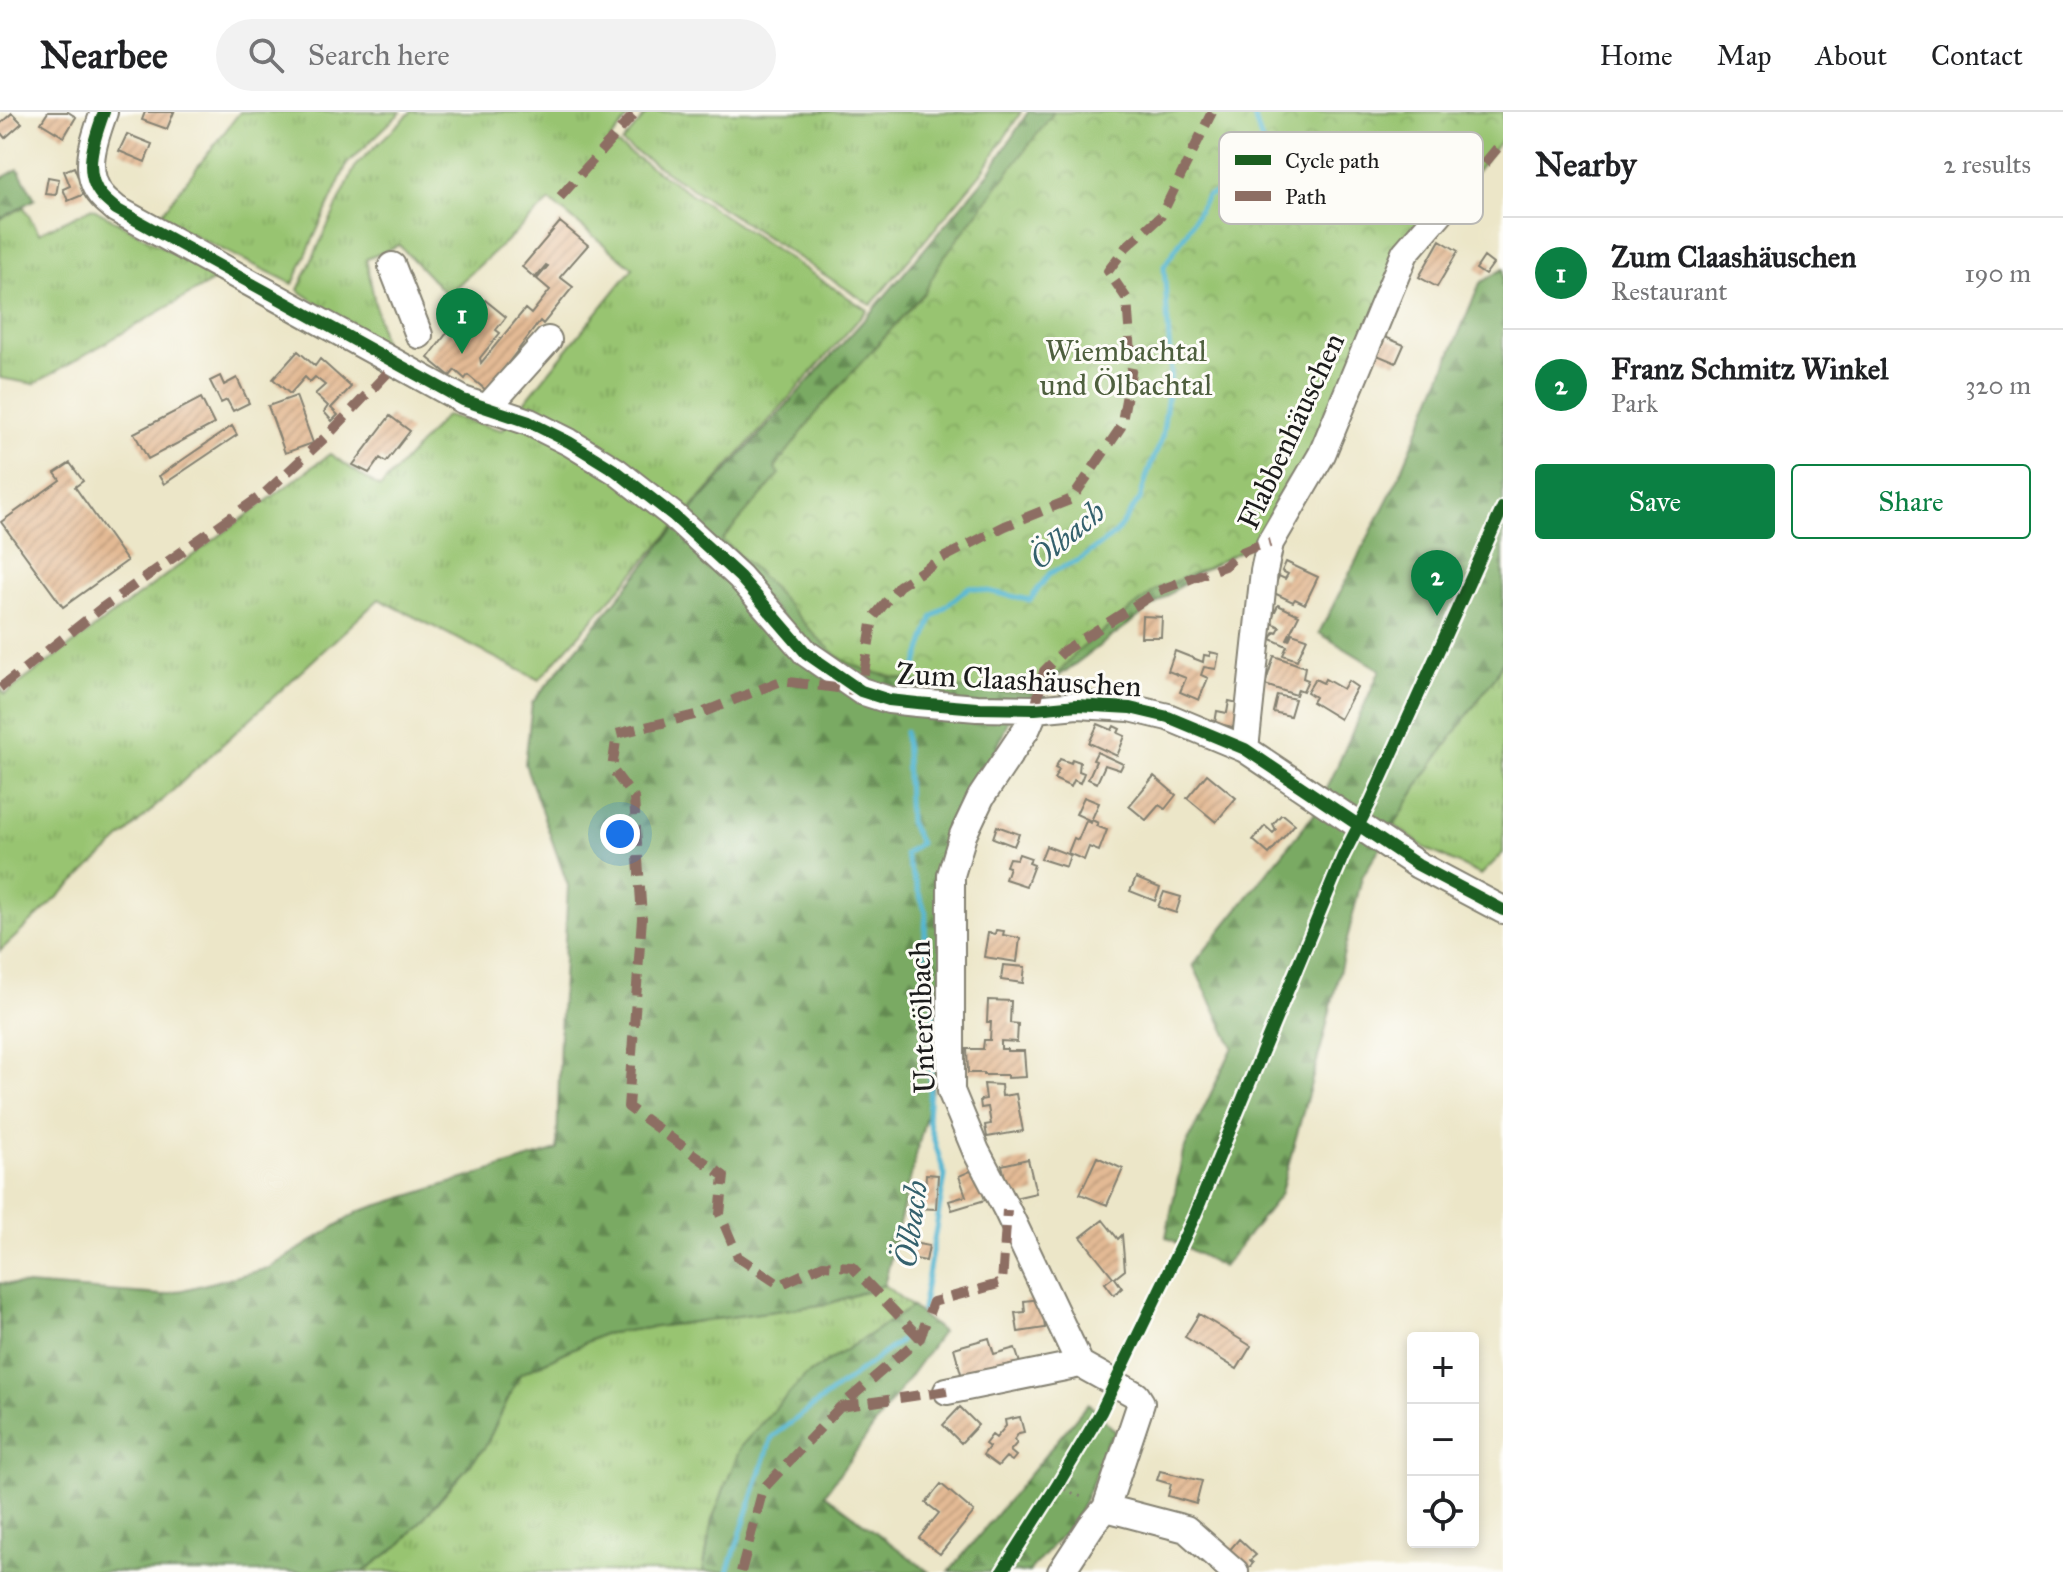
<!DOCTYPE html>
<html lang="en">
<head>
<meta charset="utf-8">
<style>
	body { margin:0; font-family:"IM FELL Great Primer",serif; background:#f2f2f2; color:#202124 }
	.controls { position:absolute; right:24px; bottom:24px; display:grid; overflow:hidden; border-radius:8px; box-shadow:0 4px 12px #0003 }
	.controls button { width:72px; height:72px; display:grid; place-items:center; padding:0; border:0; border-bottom:2px solid #e0e0e0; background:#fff; color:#202124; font:40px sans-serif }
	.you { position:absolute; left:620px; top:722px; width:28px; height:28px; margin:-20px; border:6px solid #fff; border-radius:50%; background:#1a73e8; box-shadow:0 0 0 12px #1a73e833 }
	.badge { display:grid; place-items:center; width:52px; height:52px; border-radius:50%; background:#0b8043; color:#fff; font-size:26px; font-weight:700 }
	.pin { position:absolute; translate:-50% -66px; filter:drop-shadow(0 2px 4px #0008) }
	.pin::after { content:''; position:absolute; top:42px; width:28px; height:24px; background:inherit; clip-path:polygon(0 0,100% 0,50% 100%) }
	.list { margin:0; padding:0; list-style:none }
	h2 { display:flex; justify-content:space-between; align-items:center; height:104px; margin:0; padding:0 32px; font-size:34px }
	h2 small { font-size:26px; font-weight:400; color:#757577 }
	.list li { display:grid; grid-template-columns:52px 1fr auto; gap:24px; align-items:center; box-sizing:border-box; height:112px; padding:0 32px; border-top:2px solid #e0e0e0 }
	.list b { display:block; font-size:30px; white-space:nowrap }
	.list p { margin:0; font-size:26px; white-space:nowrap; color:#757577 }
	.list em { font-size:26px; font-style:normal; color:#757577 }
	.actions { display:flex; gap:16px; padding:24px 32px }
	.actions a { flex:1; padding:18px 0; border:2px solid #0b8043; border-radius:8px; text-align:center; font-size:28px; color:#0b8043 }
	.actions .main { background:#0b8043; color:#fff }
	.icon { flex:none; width:44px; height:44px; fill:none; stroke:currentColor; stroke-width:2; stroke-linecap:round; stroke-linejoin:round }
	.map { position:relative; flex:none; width:1503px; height:1460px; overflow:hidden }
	header { display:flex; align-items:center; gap:48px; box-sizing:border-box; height:112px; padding:0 40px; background:#fff; border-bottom:2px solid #e0e0e0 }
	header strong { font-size:38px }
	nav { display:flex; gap:44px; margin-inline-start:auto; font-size:28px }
	.search { width:560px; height:72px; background:#f2f2f2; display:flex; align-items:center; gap:20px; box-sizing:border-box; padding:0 28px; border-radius:44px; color:#757577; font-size:30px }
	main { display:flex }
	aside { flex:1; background:#fff }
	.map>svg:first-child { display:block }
	.grass { fill:url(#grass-tufts); stroke:#5a7046; stroke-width:2 }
	.forest { fill:url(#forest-firs); stroke:#4b6340; stroke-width:2 }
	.park { fill:url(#park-crowns); stroke:#5a7046; stroke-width:2 }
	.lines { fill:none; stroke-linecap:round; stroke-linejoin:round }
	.stream { stroke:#52b6d1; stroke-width:5 }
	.building { fill:url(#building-hatch) }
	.minor-casing { stroke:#848172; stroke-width:30 }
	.path { stroke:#848172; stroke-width:3; stroke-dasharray:2 6; stroke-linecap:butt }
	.minor { stroke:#fff; stroke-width:26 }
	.quiet { stroke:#8d6e63; stroke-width:10; stroke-dasharray:20 10; stroke-linecap:butt }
	.cycleway-casing { stroke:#fdfcf7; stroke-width:17 }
	.cycleway { stroke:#1b5e20; stroke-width:12 }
	.labels { text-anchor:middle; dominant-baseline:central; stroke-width:6; stroke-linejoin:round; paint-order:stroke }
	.park-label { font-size:30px; fill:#4e5f3e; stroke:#fdfcf7 }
	.street-label { font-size:30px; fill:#1c1c1c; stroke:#fdfcf7 }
	.water-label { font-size:32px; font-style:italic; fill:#34616d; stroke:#fdfcf7 }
	.key { fill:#fdfcf7; stroke:#bab9b5; stroke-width:2 }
	.key-label { font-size:22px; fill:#1c1c1c }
</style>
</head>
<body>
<header>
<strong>Nearbee</strong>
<div class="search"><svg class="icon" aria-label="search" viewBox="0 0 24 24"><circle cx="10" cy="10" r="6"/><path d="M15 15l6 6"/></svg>Search here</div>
<nav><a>Home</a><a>Map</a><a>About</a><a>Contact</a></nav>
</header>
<main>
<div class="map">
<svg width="1503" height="1460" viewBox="0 0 1503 1460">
	<defs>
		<pattern id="grass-tufts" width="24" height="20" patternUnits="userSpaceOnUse" patternTransform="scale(2)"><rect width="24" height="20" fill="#98c471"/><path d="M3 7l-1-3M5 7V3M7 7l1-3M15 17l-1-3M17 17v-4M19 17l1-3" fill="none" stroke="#82a861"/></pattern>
		<pattern id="forest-firs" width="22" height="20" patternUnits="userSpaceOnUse" patternTransform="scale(2)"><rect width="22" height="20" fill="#7aaa63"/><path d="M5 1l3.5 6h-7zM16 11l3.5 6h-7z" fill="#638a51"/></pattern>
		<pattern id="park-crowns" width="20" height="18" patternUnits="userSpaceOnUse" patternTransform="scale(2)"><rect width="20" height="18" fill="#98c471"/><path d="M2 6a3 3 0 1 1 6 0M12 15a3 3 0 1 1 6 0" fill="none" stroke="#82a861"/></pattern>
		<pattern id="building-hatch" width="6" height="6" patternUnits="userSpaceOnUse" patternTransform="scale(2)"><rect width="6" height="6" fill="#e3ba94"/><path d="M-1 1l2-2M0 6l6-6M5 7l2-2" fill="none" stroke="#c29f7f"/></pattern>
	</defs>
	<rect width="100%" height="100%" fill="#fdfcf7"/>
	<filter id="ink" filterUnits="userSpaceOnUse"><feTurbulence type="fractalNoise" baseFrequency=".0125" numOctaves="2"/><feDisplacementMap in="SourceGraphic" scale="16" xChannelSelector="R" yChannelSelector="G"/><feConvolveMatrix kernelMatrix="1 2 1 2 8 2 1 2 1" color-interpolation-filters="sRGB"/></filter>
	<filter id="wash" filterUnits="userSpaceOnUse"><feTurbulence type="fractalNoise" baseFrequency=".006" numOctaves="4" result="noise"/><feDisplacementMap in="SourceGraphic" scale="32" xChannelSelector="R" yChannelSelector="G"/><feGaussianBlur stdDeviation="1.8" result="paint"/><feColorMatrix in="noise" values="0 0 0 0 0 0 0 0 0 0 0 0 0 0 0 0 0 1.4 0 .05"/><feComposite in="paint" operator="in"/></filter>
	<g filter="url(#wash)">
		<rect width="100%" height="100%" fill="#ece6c8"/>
		<!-- grass -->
		<path class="grass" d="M240 0H401L347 52 293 172 158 106Z
			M411 0H633L610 28 867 198 539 568 379 487 0 839V575L5 582 330 342 380 376 446 303 502 318 633 156 550 89 447 183 399 133 366 147 384 236 298 178 356 53Z
			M648 0H1021L983 59 871 193 622 31Z
			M24 95 39 121 92 96 218 166 34 272 0 266V107Z
			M1503 548V741L1481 763 1425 736 1394 713 1423 666 1496 563Z
			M884 1173 912 1195 804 1265 712 1408 703 1460H363L401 1432 485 1335 520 1262 603 1222 828 1192Z"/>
		<!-- forest -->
		<path class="forest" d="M1028 0H1503V17L1410 116 1203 457 1012 599 946 765 945 926 884 1173 828 1192 603 1222 520 1262 485 1335 401 1432 363 1460H0V1171L163 1183 269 1156 360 1099 557 1038 560 920 568 774 525 652 532 591 676 415 737 476 799 548 891 579 854 564 809 533 686 404 872 199 989 61Z
			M18 57 35 87 0 107V67Z
			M1503 157V548L1496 563 1423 666 1362 765 1323 928 1280 1083 1223 1155 1166 1125 1183 1040 1233 935 1193 853 1318 697 1380 558 1319 521 1398 367 1480 171Z
			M912 1195 942 1220 825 1382 929 1460H703L712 1408 741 1334 804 1265Z
			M1088 1291 1116 1320 1075 1408 1029 1460H949Z"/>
		<!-- park -->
		<path class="park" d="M1054 0H1503V26L1450 93 1417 124 1327 336 1258 430 1207 456 1158 476 1078 539 1042 580C1001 585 870 569 839 545 814 525 793 498 771 474 756 458 739 443 722 428L780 362 775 356 821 295 925 180 941 149Z"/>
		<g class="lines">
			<!-- stream -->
			<path class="stream" d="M915 558 932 506 969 475 1030 488 1050 461 1079 448 1115 422 1140 387 1148 360 1162 326 1171 260 1164 154 1187 120 1207 84 1253 68 1266 43 1254 4 1259 0
				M905 620 909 710 920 731 905 742 926 801 923 858 935 886 928 1008 945 1064 922 1198
				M728 1460 772 1325 900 1229"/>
		</g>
		<g id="blocks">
			<!-- building -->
			<path class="building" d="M48 0H68L76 5 64 25 41 11Z
				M145 0H174L167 17 142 8Z
				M12 1 22 11 5 26 0 20V12Z
				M127 22 152 32 145 50 119 39Z
				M74 55 85 82 68 89 63 77 70 74 64 59Z
				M48 65 59 67 56 83 45 82Z
				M560 110 588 133 560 165 573 175 543 212 540 209 487 279 468 263 465 267 455 258 450 264 428 246 450 217 457 223 485 188 506 205 496 218 500 221 480 246 481 251 525 197 531 202 550 178 537 167 548 154 546 153 535 166 522 155Z
				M1440 128 1458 139 1437 175 1419 165Z
				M1484 145 1493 152 1485 163 1476 157Z
				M1385 225 1404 233 1396 251 1377 243Z
				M298 239 315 254 320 247 351 275 331 296 338 303 332 309 324 300 328 294 315 282 325 273 315 265 310 270 305 265 290 282 273 267Z
				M220 264 224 273 237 266 249 291 233 299 227 288 221 291 210 269Z
				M296 284 313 331 285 341 268 294Z
				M201 286 214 312 148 347 134 321Z
				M390 304 410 319 386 350 380 346 369 361 353 353Z
				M232 314 237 323 164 372 159 364Z
				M70 351 83 369 75 375 127 449 63 495 1 410 60 368 55 361Z
				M1286 450 1318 465 1305 492 1295 487 1293 490 1272 480 1279 464 1285 467 1288 462 1282 459Z
				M1278 493 1299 503 1287 527 1289 528 1292 521 1307 526 1297 548 1283 543 1287 534 1271 527 1275 520 1277 521 1280 515 1270 510Z
				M1142 504 1162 505 1161 525H1141Z
				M1175 539 1203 550 1204 543 1210 544V540L1219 542 1216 557 1204 555 1201 563 1208 566 1199 588 1180 580 1186 566 1168 559Z
				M1274 544 1305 555 1303 566 1308 568 1303 579 1298 577 1296 583 1265 573Z
				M1315 567 1323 571 1325 567 1343 577 1348 569 1357 575 1340 607 1312 590 1315 585 1307 580Z
				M1277 583 1295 587 1290 604 1273 600Z
				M1229 589 1243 592 1237 616 1215 611 1217 599 1227 601Z
				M1098 612 1112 618 1114 614 1120 617 1118 621 1125 624 1117 644 1089 631Z
				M1097 640 1123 652 1120 658 1105 653 1097 671 1088 667 1096 649 1093 648Z
				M1060 647 1071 651 1072 647 1080 650 1079 659 1084 661 1080 671 1074 668 1071 675 1054 667 1059 658 1055 656Z
				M1207 662 1236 686 1216 710 1187 686Z
				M1154 664 1176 683 1165 697 1159 693 1146 708 1129 694Z
				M1084 685 1099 691 1091 709 1076 702Z
				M1281 703H1284L1295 712 1269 742 1253 728 1265 714 1273 721 1276 718 1273 712Z
				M1092 708 1098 711 1096 714 1107 718 1099 739 1089 735 1084 748 1068 741 1074 726 1078 728 1086 709 1091 711Z
				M997 714 1019 722 1014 734 993 726Z
				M1046 734 1070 743 1066 755 1041 747Z
				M1019 742 1031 746 1029 751 1034 753 1026 774 1005 767 1009 755 1006 754 1009 746 1017 747Z
				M1136 766 1160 776 1155 789 1130 779Z
				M1164 780 1181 785 1176 801 1158 795Z
				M996 818 1004 819 1003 823 1020 826 1017 850 984 845 988 821 995 822Z
				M1003 853 1025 855 1023 871 1001 868Z
				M988 888 1011 889 1010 911 1018 912 1017 930 1001 929V937H1007V939H1024L1026 965 1007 966V963H984V961H968L967 937H983L984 928H990L991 910H987Z
				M984 972 1001 973 1002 984 1016 982 1023 1019 987 1025 985 1013 991 1012 988 995 981 996 980 988 986 987Z
				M1097 1045 1123 1057 1107 1093 1080 1082Z
				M1028 1047 1036 1081 1010 1087 1002 1053Z
				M975 1057 985 1088 952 1098 949 1089 966 1084 959 1064Z
				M926 1062 938 1063 936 1097 914 1096 915 1080H925Z
				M1103 1108 1118 1127 1122 1123 1125 1158 1115 1166 1122 1176 1114 1183 1105 1171 1113 1165 1081 1125Z
				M913 1131 929 1134 926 1149 910 1146Z
				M1041 1187 1045 1216 1018 1220 1015 1201 1025 1200 1024 1189Z
				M1199 1202 1251 1234 1237 1257 1185 1225Z
				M989 1226 994 1242 1015 1236 1021 1254 995 1262 994 1256 962 1265 954 1236Z
				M960 1295 978 1313 961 1331 943 1313Z
				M1020 1305 1024 1320 1019 1321 1014 1328 1017 1331 1010 1339 1016 1344 1012 1349 1006 1345 998 1354 983 1343 989 1335 985 1332 992 1323 996 1326 1006 1314 1005 1308Z
				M1160 1359 1202 1369 1196 1392 1168 1384 1171 1372 1157 1368Z
				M941 1372 974 1400 940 1442 919 1426 939 1401 926 1391Z
				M1239 1427 1256 1443 1250 1448 1253 1451 1248 1457 1228 1440Z"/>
		</g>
	</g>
	<g filter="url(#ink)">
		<use href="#blocks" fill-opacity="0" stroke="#848172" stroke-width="2"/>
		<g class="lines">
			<defs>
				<path id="minor" d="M104 0C95 25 81 61 102 84 106 89 112 93 116 97L463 288 529 310 569 330 616 359 674 404 740 465 806 541 861 579 889 588 917 591 977 596 1035 597 1077 593 1130 596 1168 605 1245 637 1418 753 1503 798
					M392 154 419 223
					M486 297 548 228
					M1035 597 1027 616 981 685 963 723 951 763V979L976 1039 1007 1098 1080 1252
					M1245 637 1264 459 1270 431 1322 342 1405 141 1444 96
					M1080 1252 1136 1283 1141 1291 1106 1396 1186 1417 1235 1460
					M947 1279 1080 1252
					M1061 1460 1091 1414 1106 1396"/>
			</defs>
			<!-- minor casing -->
			<use href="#minor" class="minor-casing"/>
			<!-- path -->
			<path class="path" d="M1057 1374 1084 1386"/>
			<!-- minor -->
			<use href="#minor" class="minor"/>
			<!-- quiet -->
			<path class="quiet" d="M560 85 636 0
				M1444 96 1470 69 1503 29
				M0 576 103 495 265 381 330 321 398 250
				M1035 597 1044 559 1065 538 1158 479 1224 454 1242 440 1254 435 1270 431
				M920 1226 852 1155 823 1153 780 1173 738 1145 720 1102 724 1064 628 995 642 806 634 686 612 657 617 622 699 602 781 569 861 579 873 506 899 474 941 447 1005 414 1072 387 1121 315 1132 255 1127 187 1108 159 1126 135 1161 104 1212 0
				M840 1295 947 1279
				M741 1460 763 1377 840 1295 920 1226 933 1190 1002 1171 1007 1098"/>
			<defs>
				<path id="cycleway" d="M104 0C95 25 81 61 102 84 106 89 112 93 116 97L463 288 529 310 569 330 616 359 674 404 740 465 806 541 861 579 889 588 917 591 977 596 1035 597 1077 593 1130 596 1168 605 1245 637 1418 753 1503 798
					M1002 1460 1057 1374 1101 1300 1163 1171 1195 1103 1343 744 1370 691 1503 395"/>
			</defs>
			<!-- cycleway casing -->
			<use href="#cycleway" class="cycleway-casing"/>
			<!-- cycleway -->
			<use href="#cycleway" class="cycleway"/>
		</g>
	</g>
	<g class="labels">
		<!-- park labels -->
		<g class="park-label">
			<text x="1126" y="239">Wiembachtal<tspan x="1126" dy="34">und Ölbachtal</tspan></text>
		</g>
		<!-- street labels -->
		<g class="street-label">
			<text transform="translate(1291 319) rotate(-65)">Flabbenhäuschen</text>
			<text transform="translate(1019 568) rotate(3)">Zum Claashäuschen</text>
			<text transform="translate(922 905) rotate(-92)">Unterölbach</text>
		</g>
		<!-- water labels -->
		<g class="water-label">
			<text transform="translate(1067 423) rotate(-39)">Ölbach</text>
			<text transform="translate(911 1112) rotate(-82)">Ölbach</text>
		</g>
	</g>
	<!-- legend -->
	<rect x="1219" y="20" width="264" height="92" rx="12" class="key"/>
	<rect x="1235" y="43" width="36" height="10" fill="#1b5e20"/>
	<rect x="1235" y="79" width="36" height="10" fill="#8d6e63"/>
	<g class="key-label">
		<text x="1285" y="56">Cycle path</text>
		<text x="1285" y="92">Path</text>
	</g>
</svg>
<div class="controls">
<button>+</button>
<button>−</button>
<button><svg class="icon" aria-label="locate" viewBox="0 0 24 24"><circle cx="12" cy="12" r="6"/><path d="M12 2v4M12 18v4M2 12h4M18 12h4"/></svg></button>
</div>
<div class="you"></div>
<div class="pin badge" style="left:462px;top:242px">1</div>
<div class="pin badge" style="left:1437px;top:504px">2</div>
</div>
<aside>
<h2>Nearby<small>2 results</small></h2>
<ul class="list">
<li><span class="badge">1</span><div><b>Zum Claashäuschen</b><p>Restaurant</p></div><em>190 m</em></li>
<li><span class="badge">2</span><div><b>Franz Schmitz Winkel</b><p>Park</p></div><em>320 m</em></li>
</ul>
<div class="actions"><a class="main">Save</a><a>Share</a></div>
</aside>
</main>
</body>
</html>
